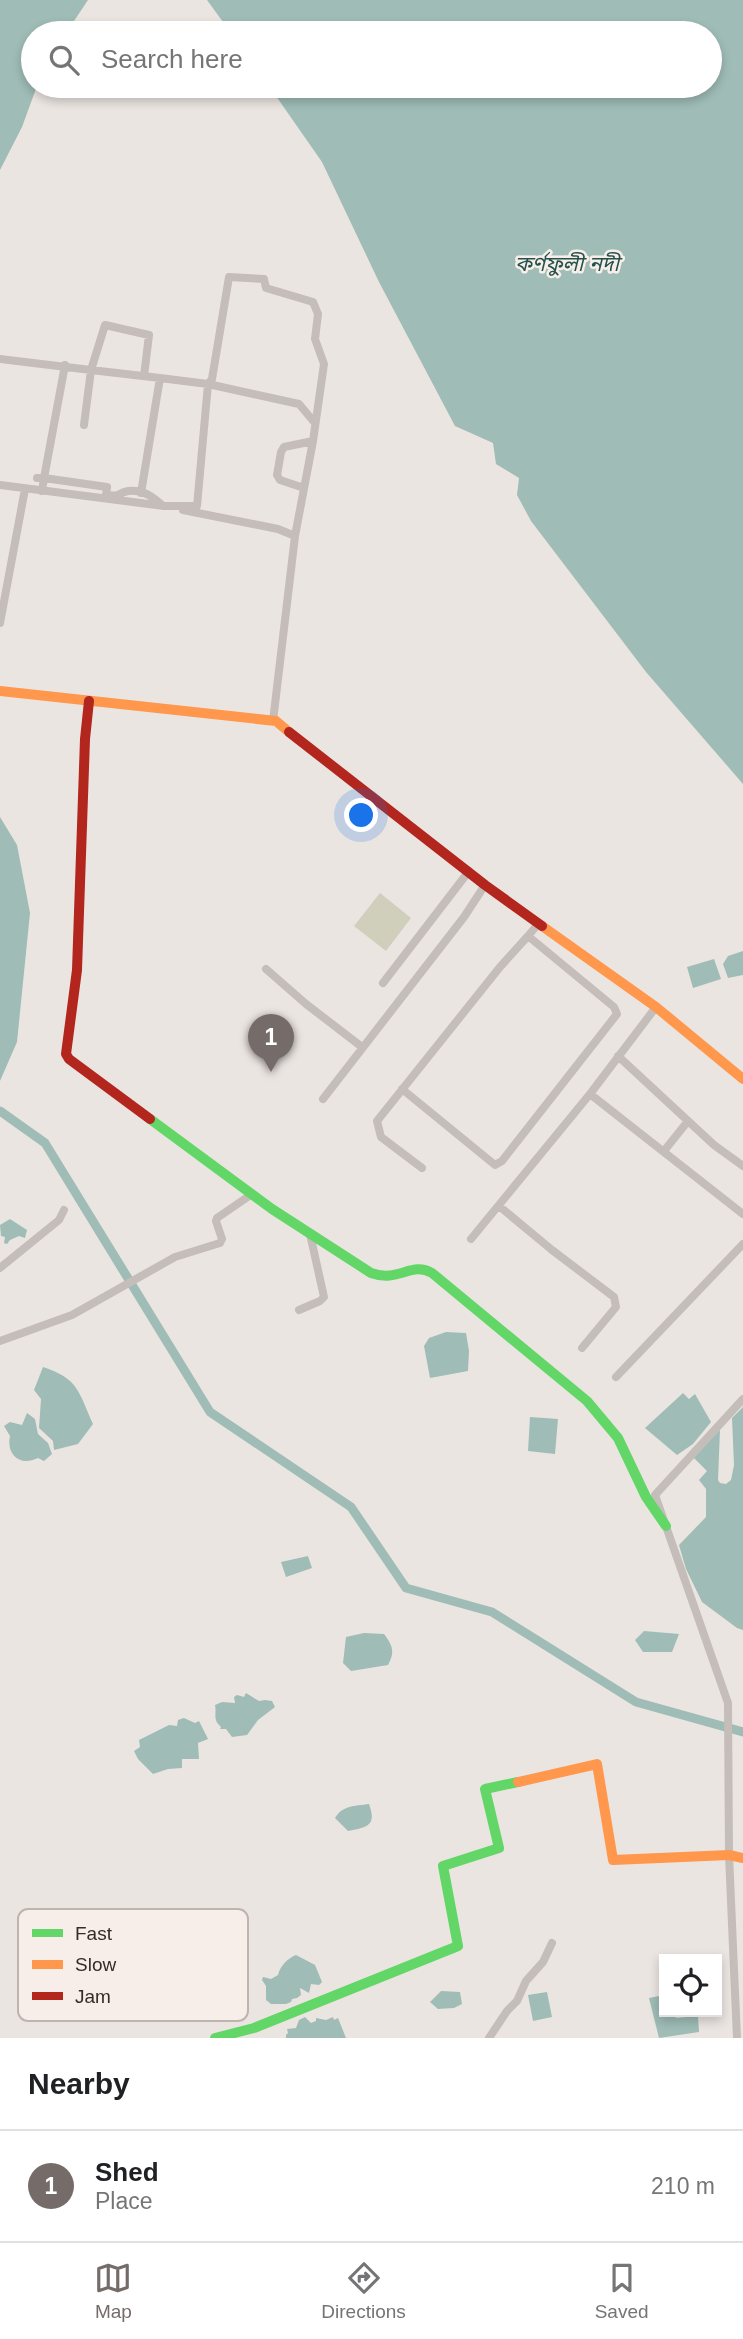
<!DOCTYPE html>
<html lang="en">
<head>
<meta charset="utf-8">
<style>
	body { margin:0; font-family:Helvetica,"Noto Sans Bengali",sans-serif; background:#f2f2f2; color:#202124 }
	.controls { position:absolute; right:21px; bottom:21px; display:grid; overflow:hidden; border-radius:0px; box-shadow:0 4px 10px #0003 }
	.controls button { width:63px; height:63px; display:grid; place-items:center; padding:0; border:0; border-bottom:2px solid #e0e0e0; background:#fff; color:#202124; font:35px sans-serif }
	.you { position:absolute; left:362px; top:816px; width:24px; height:24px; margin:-18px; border:5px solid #fff; border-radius:50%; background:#1a73e8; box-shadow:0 0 0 10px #1a73e833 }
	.badge { display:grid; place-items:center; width:46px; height:46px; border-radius:50%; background:#756c69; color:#fff; font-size:23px; font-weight:700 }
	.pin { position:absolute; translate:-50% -58px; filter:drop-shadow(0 2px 4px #0008) }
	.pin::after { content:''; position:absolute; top:37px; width:24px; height:21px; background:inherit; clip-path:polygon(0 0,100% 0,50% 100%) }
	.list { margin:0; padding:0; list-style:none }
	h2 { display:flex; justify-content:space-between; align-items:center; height:91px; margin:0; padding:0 28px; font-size:30px }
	h2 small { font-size:23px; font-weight:400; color:#757577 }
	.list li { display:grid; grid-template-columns:46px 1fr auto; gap:21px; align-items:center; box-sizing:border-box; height:112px; padding:0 28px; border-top:2px solid #e0e0e0 }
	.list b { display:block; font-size:26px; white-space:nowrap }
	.list p { margin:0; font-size:23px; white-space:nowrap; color:#757577 }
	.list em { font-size:23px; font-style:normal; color:#757577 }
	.icon { flex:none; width:38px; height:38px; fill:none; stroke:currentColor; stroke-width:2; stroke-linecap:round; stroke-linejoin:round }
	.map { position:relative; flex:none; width:743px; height:2038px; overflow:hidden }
	.search { position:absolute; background:#fff; box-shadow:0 4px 10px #0003; left:21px; right:21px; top:21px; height:77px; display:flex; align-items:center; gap:18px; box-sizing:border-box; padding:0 24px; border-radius:38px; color:#757577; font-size:26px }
	.sheet { height:203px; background:#fff }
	nav { display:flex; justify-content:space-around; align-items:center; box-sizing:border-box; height:98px; border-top:2px solid #e0e0e0; background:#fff; font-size:19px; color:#757577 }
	nav a { display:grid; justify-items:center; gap:4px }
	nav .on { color:#756c69 }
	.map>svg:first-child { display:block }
	.green { fill:#cfcfbc }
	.water { fill:#9fbcb6 }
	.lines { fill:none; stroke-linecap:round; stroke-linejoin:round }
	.canal { stroke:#9fbcb6; stroke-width:9 }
	.street { stroke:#c4bdba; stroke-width:8 }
	.fast { stroke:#63d668; stroke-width:10 }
	.slow { stroke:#ff974d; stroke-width:10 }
	.jam { stroke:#b3261e; stroke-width:10 }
	.labels { text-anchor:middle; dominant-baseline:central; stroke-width:5; stroke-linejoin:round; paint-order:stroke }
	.water-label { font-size:21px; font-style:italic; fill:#23524d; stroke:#f8eee9 }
	.key { fill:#f8eee9; stroke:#beb4af; stroke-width:2 }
	.key-label { font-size:19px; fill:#352b29 }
</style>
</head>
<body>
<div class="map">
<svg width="743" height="2038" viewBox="0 0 743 2038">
	<rect width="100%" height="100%" fill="#ebe5e1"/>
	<!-- green -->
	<path class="green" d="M380 893 411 918 386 951 354 926Z"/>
	<!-- water -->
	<path class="water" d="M0 0H88L66 33H33V86H37L22 127 0 170Z
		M207 0H743V784L646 672 531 521 517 495 519 478 496 464 493 443 455 426 379 282 322 162 269 86H710V33H231Z
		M0 817 17 845 30 913 17 1042 0 1081Z
		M743 951V975L728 978 723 964 728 956Z
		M714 959 721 979 693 988 687 967Z
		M10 1219 27 1230 25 1238 19 1236 10 1240 7 1244 4 1243 5 1237 1 1236 0 1225Z
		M446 1332 466 1333 469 1351 468 1371 430 1378 424 1346 429 1338Z
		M43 1367C79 1379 78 1391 93 1424L78 1444 54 1450 53 1441 39 1428 41 1399 34 1390Z
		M683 1393 689 1399 695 1394 711 1422 693 1444 677 1455 645 1428Z
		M743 1407V1630L737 1628 702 1602 686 1569 679 1545 706 1517V1489L699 1480 707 1471 693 1457 720 1430 718 1480 720 1483 726 1484 731 1480 734 1465 732 1418Z
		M27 1413 35 1419 38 1434 48 1443 52 1454 44 1461 38 1458C20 1467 6 1455 10 1436L4 1426 10 1422 22 1425Z
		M530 1417 558 1419 555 1454 528 1451Z
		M308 1556 312 1568 286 1577 281 1562Z
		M644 1631 679 1634 672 1652H643L635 1640Z
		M364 1633 384 1634C393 1646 395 1652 388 1665L351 1671 343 1663 346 1637Z
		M246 1693 259 1701 265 1700 272 1701 275 1707 258 1720 247 1735 232 1737 226 1729H220L221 1727C212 1719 217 1714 215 1705L222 1702 235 1703 234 1697 237 1695 244 1697Z
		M184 1718 195 1723 199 1721 208 1739 198 1743 199 1759H182V1768L168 1769 153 1774 138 1759 134 1751 140 1747 139 1740 169 1725 177 1726 178 1720Z
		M369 1804C377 1826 367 1827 348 1831L335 1818C343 1805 355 1806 369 1804Z
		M296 1955 315 1965 322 1982 319 1985 311 1984 309 1993 300 1988 301 1995 297 1998 292 1999 291 2002 286 2004H271L266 2000V1986L262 1980 263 1977 271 1979 278 1975C280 1966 288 1958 296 1955Z
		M441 1991 460 1992 462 2004 454 2008 438 2009 430 2002Z
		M547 1992 552 2017 533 2021 528 1995Z
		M664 1995V2012H675L676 2018 698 2016 699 2032 659 2038 649 1998Z
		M305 2017 311 2023 316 2021V2018L326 2020 333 2017 334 2020 338 2018 346 2038H286V2035L288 2033 287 2029 296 2028 299 2020Z"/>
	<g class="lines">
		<!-- canal -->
		<path class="canal" d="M0 1111 45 1143 210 1412 351 1507 406 1588 492 1612 636 1702 743 1732"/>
		<!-- street -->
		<path class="street" d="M0 359 91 370 84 425
			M37 478H44L65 365
			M0 485 164 506
			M304 488 280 480 277 475 281 452 284 447 313 441
			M42 491 44 478 107 487 106 495C122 497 117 493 128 491 143 489 153 497 163 506H197L208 384 160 378
			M141 493 160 378 91 370 105 325 149 335 144 376
			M183 510 278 529 295 536
			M0 623 25 489
			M273 721 295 536 313 441 324 364 315 339 318 314 313 302 266 288 264 279 229 277 212 379 208 384 299 404 315 423
			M266 969 306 1004 362 1047
			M383 983 469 871
			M618 1056 714 1145 743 1166
			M402 1089 495 1165 502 1161 617 1014 614 1007 528 936 539 923
			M590 1094 743 1214
			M323 1099 464 917 485 885
			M664 1151 688 1121
			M422 1168 381 1137 377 1121 500 967 528 936
			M499 1206 552 1250 614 1297 616 1307 582 1348
			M471 1239 590 1094 656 1007
			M0 1268 59 1220 64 1210
			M299 1310 320 1301 324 1297 310 1234
			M0 1341 72 1315 175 1257 220 1243 222 1239 216 1221 217 1218 252 1194
			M616 1377 743 1244
			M489 2038 507 2011 517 2001 526 1981 543 1962 552 1943
			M737 2038 729 1855 728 1703 655 1495 743 1399"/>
		<!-- fast -->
		<path class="fast" d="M150 1119 272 1209 371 1273C399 1283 411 1261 432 1273L587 1401 618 1438 646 1497 666 1526
			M215 2038 254 2028 458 1946 443 1866 499 1848 485 1789 518 1782"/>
		<!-- slow -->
		<path class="slow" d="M0 691 276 721 289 732
			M542 926 656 1007 743 1079
			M518 1782 597 1764 613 1860 729 1855 743 1858"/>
		<!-- jam -->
		<path class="jam" d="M89 701 85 739 77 970 66 1054 69 1059 150 1119
			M289 732 485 885 542 926"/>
	</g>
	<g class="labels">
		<!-- water labels -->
		<g class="water-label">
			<text x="567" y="263">কর্ণফুলী নদী</text>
		</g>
	</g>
	<!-- legend -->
	<rect x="18" y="1909" width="230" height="112" rx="10" class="key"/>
	<rect x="32" y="1929" width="31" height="8" fill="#63d668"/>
	<rect x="32" y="1960" width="31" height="9" fill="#ff974d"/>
	<rect x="32" y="1992" width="31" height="8" fill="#b3261e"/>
	<g class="key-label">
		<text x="75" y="1940">Fast</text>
		<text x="75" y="1971">Slow</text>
		<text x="75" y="2003">Jam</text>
	</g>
</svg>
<div class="controls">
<button><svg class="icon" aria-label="locate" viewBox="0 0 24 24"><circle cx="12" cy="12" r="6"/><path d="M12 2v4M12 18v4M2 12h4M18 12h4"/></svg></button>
</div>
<div class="you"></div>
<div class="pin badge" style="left:271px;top:1072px">1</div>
<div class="search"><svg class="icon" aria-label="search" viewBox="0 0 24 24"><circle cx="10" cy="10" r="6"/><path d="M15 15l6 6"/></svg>Search here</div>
</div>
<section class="sheet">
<h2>Nearby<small></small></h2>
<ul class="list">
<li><span class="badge">1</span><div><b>Shed</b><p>Place</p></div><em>210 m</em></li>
</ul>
</section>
<nav>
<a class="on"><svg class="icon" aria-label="map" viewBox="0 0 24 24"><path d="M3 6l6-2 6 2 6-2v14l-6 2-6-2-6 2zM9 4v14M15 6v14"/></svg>Map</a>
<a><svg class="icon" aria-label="directions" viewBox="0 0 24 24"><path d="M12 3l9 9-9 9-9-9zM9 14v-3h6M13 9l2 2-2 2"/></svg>Directions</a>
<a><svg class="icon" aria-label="saved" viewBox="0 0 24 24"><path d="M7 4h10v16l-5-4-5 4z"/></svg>Saved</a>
</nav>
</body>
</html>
